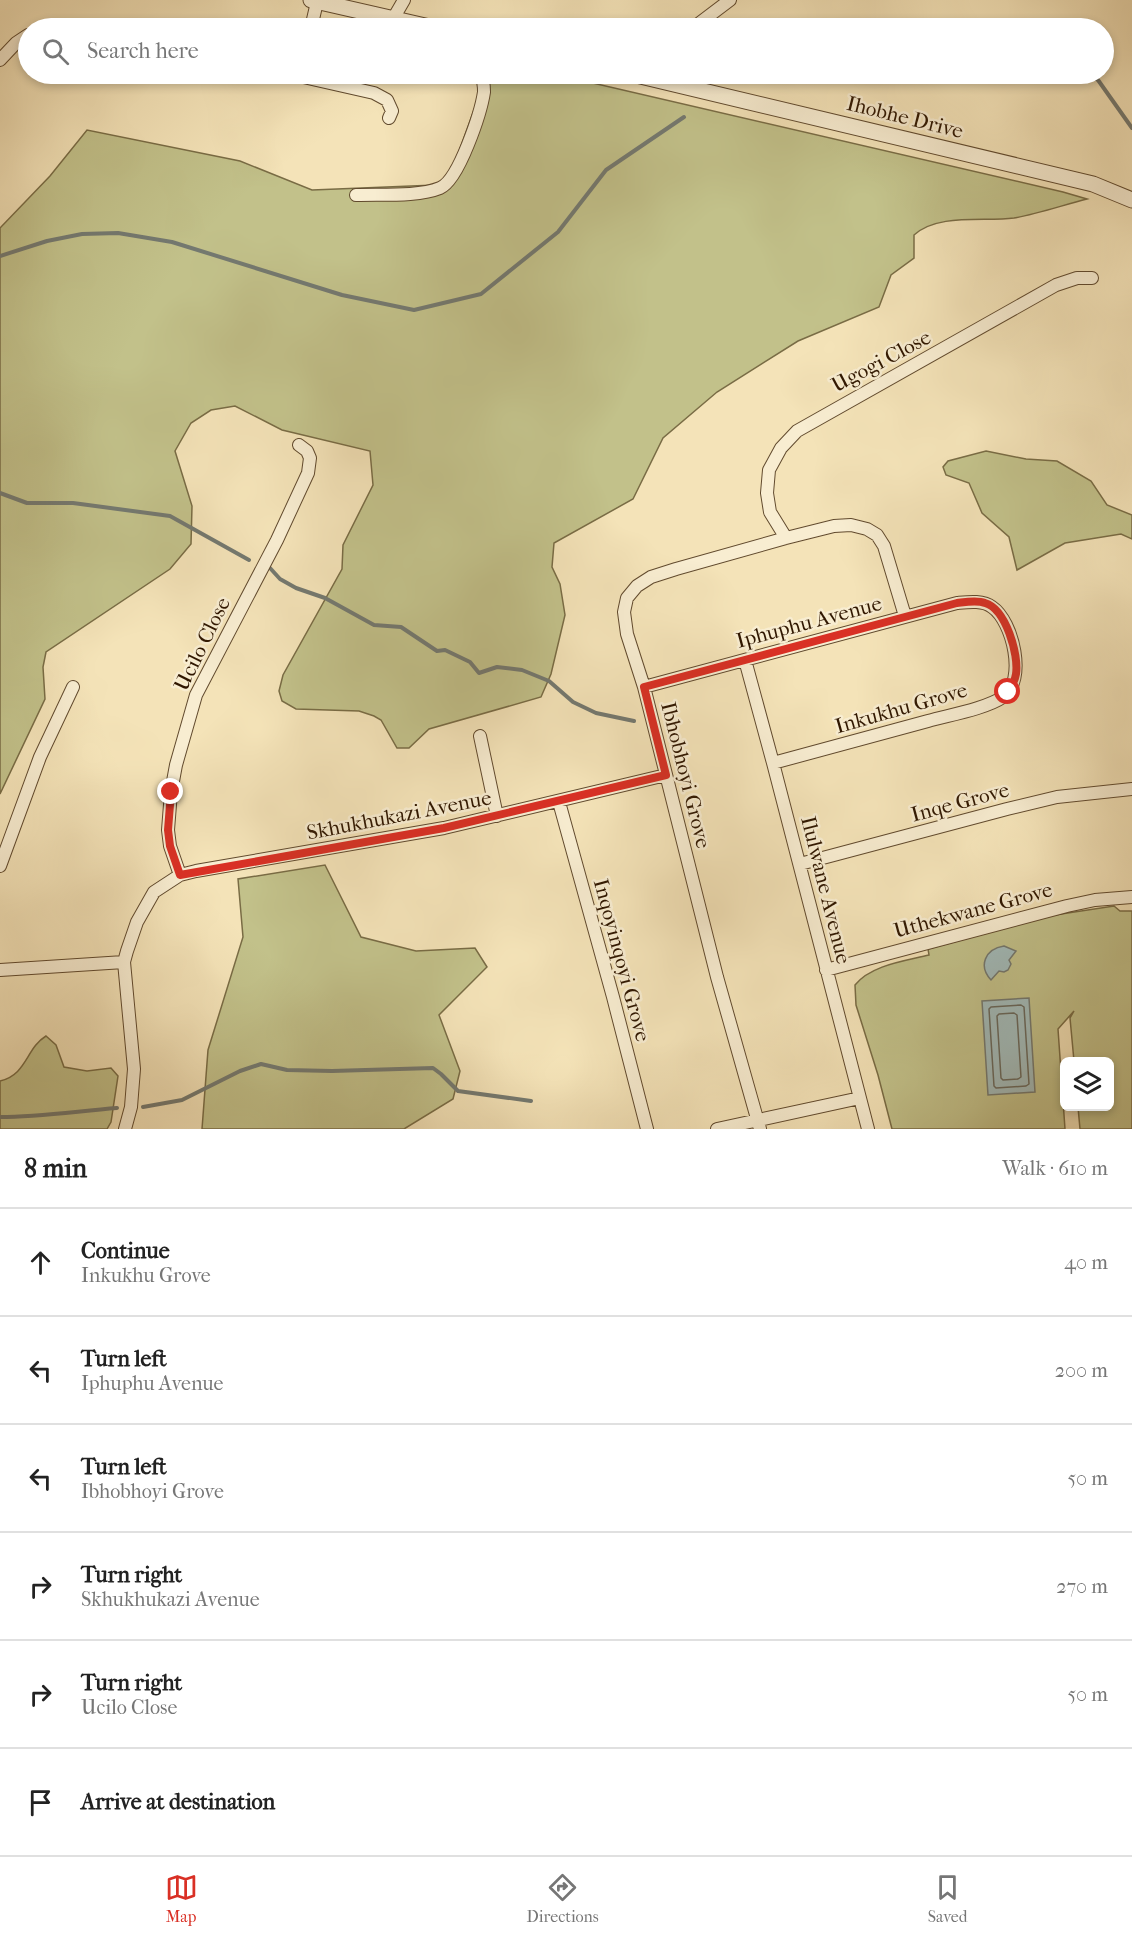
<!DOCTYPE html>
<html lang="en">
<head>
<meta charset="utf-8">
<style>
	body { margin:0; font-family:"IM FELL French Canon",serif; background:#f2f2f2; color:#222 }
	.controls { position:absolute; right:18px; bottom:18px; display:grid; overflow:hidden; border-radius:9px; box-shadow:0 3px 9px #0003 }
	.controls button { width:54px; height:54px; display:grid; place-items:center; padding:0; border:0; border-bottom:2px solid #e0e0e0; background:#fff; color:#222; font:30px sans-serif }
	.stop { position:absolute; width:18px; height:18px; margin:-14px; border:4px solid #d93025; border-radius:50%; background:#fff }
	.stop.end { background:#d93025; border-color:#fff; box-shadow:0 2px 6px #0008 }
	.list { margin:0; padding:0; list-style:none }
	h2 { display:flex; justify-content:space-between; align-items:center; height:78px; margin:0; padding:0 24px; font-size:26px }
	h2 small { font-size:20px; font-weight:400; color:#767676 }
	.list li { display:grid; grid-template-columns:39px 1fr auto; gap:18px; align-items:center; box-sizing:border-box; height:108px; padding:0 24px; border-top:2px solid #e0e0e0 }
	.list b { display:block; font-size:22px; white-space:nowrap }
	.list p { margin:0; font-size:20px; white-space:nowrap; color:#767676 }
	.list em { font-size:20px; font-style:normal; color:#767676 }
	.icon { flex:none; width:33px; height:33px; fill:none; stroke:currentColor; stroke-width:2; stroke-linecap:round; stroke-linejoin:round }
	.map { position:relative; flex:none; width:1132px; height:1129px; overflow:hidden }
	.search { position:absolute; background:#fff; box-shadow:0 3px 9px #0003; left:18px; right:18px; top:18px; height:66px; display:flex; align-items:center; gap:15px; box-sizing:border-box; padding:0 21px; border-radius:33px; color:#767676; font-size:22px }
	.sheet { height:726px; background:#fff }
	nav { display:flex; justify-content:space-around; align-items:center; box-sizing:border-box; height:84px; border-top:2px solid #e0e0e0; background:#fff; font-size:16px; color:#767676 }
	nav a { display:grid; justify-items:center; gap:3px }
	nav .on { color:#d93025 }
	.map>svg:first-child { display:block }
	.green { fill:#c2c18a; stroke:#796c45; stroke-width:1.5 }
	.water { fill:#a2bbba; stroke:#747970; stroke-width:1.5 }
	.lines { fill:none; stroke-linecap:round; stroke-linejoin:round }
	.shore { stroke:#69695d; stroke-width:1.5 }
	.stream { stroke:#747970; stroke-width:4 }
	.minor-casing { stroke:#614a2e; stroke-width:14 }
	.tertiary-casing { stroke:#614a2e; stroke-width:17 }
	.minor { stroke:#f8edd1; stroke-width:12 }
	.tertiary { stroke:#f8edd1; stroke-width:15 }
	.route { stroke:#d93025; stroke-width:8 }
	.labels { text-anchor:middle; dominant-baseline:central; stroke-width:5; stroke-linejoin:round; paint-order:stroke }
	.street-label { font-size:21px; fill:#301700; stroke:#f8edd1 }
</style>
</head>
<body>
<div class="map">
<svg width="1132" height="1129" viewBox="0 0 1132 1129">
	<rect width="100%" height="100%" fill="#f4e3b8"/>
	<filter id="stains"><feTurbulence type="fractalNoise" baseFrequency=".00333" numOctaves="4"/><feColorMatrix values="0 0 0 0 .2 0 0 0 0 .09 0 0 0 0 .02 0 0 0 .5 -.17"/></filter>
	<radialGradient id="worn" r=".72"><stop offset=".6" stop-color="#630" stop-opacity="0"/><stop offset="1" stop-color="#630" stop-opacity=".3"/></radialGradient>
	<!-- green -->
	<path class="green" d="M487 74H554L1063 192 1087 199C1063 205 1038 214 1014 218 984 222 938 213 914 235V258L891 275 879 307 798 341 717 392 663 438 633 499 554 543 552 567 560 584 565 615 551 674 541 697 429 729 409 748H397L381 720 374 716 359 711 296 709 282 701 279 691 283 675 342 569 343 545 373 485 370 451 282 430 235 406 211 410 191 423 175 451 192 506 191 544 170 569 46 652 43 667 45 699 0 794V228L50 176 87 130 240 161 312 190 436 185 444 180 454 165Z
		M986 451 1026 459 1057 461 1091 481 1107 505 1132 515V539L1121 534 1065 543 1017 570 1009 537 982 513 969 483 946 475 943 467 948 461Z
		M325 865 361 937 416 951 475 948 487 967 439 1015 460 1071 453 1099 404 1129H202L208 1050 243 937 238 879Z
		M1114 906 1120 911H1132V1129H1080L1078 1107 1110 1106V1062L1074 1061 1070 1018 1074 1011 1058 1029 1065 1129H892L878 1075 856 1005 855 985C871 965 905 961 929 955L928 949 1048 916Z
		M46 1036 56 1045 64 1067 87 1071 111 1068 118 1076 111 1122 107 1129H0V1081C27 1075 26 1048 46 1036Z"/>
	<!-- water -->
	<path class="water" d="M1004 946 1016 951 1009 960 1011 964 1008 970 1004 972 999 971 991 980C978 966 985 949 1004 946Z
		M1029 998 1035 1092 988 1095 982 1001Z"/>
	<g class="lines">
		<!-- shore -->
		<path class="shore" d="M1021 1005 1024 1007 1029 1084 1026 1086 996 1088 994 1086 989 1009 991 1007Z
			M1014 1013 1017 1015 1021 1077 1018 1079 1003 1080 1001 1078 997 1016 999 1014Z"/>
		<!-- stream -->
		<path class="stream" d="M1088 74 1098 80 1132 128
			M0 256 47 241 82 234 118 233 172 242 342 295 414 310 481 294 558 232 606 170 684 117
			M0 493 27 503H73L170 516 249 560
			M270 568 280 579 296 588 325 598 374 625 401 627 437 651 445 650 470 662 479 673 497 667 522 670 549 681 573 702 596 713 634 721
			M143 1107 182 1100 240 1071 261 1064 287 1070 332 1071 433 1068 441 1074 458 1091 531 1101
			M0 1117C39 1117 78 1111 117 1108"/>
		<defs>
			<path id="minor" d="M43 28 51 26 73 28
				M311 28 317 2
				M395 28 393 19 404 0
				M693 28 730 0
				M0 60 16 43 28 35
				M290 74 374 93 387 100 392 111 389 118
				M356 195C380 194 418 197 440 188 459 180 481 112 484 92 484 86 483 79 481 74
				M786 538 770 512 767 493 769 470 781 448 797 431 1056 285 1077 278H1092
				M745 660 773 763 868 1129
				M644 687 957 603C968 602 983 600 992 607 1013 621 1027 681 1003 697 985 709 949 715 928 721 877 735 825 749 773 763
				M480 736 497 816
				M559 802 613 997 647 1129
				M800 864 1007 809 1057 797 1132 789
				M0 866 40 757 73 687
				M180 875 170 846 168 830 171 792 176 765 196 695 277 540 308 473 310 458 307 451 299 445
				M0 970 124 962
				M826 970 1067 906 1095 900 1132 897
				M125 1129 131 1107 134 1069 124 962 127 951 137 922 154 892 180 875 196 871 444 828 666 775
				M717 1129 860 1098
				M760 1129 717 977 644 687 627 634 624 612 627 598 637 586 651 577 676 569 786 538 834 526 851 525 867 529 877 535 884 546 905 616"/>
			<path id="tertiary" d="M311 0 434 28
				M632 74 1093 184 1132 200"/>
		</defs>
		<!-- minor casing -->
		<use href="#minor" class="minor-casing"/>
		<!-- tertiary casing -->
		<use href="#tertiary" class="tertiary-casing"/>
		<!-- minor -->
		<use href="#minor" class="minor"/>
		<!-- tertiary -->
		<use href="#tertiary" class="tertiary"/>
	</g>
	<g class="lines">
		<!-- route -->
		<path class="route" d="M171 792 168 830 170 846 180 875 444 828 666 775 644 687 957 603C966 602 977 600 985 603 1006 609 1019 655 1016 674 1015 681 1012 686 1008 692"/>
	</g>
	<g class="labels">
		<!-- street labels -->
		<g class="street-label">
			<text transform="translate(905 117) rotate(14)">Ihobhe Drive</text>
			<text transform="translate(881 361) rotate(-28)">Ugogi Close</text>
			<text transform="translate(809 622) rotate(-15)">Iphuphu Avenue</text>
			<text transform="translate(202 644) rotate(-64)">Ucilo Close</text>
			<text transform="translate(901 708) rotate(-16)">Inkukhu Grove</text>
			<text transform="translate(686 775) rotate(76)">Ibhobhoyi Grove</text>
			<text transform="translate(960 802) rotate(-15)">Inqe Grove</text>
			<text transform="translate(399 815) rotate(-11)">Skhukhukazi Avenue</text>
			<text transform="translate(826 890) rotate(76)">Ilulwane Avenue</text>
			<text transform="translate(973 910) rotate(-15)">Uthekwane Grove</text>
			<text transform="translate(622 960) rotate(75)">Inqoyinqoyi Grove</text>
		</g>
	</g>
	<rect width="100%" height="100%" filter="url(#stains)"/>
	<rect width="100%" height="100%" fill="url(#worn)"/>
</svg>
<div class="controls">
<button><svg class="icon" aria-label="layers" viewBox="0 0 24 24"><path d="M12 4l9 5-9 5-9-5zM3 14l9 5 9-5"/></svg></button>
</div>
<div class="stop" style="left:1008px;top:692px"></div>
<div class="stop end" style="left:171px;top:792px"></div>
<div class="search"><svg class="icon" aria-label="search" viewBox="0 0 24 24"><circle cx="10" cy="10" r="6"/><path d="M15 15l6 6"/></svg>Search here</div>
</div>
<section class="sheet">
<h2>8 min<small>Walk · 610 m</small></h2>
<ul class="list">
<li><svg class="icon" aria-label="ahead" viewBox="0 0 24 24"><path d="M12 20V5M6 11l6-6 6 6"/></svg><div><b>Continue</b><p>Inkukhu Grove</p></div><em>40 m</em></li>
<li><svg class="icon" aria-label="left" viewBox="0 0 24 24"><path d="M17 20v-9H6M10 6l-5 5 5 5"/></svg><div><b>Turn left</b><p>Iphuphu Avenue</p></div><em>200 m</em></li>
<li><svg class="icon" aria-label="left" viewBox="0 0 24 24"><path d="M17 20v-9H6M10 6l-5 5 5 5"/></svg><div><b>Turn left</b><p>Ibhobhoyi Grove</p></div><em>50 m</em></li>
<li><svg class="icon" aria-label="right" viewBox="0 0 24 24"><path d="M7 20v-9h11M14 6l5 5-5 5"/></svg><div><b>Turn right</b><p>Skhukhukazi Avenue</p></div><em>270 m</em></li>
<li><svg class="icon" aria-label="right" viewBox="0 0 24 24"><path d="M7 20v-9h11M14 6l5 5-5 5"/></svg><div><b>Turn right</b><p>Ucilo Close</p></div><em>50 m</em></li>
<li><svg class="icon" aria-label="arrive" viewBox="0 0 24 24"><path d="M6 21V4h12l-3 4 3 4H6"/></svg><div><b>Arrive at destination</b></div></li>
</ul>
</section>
<nav>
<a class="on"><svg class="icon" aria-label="map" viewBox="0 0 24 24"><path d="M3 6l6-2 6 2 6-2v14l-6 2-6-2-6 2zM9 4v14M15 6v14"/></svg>Map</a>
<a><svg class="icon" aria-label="directions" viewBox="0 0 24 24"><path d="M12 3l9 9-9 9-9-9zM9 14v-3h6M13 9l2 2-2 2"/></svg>Directions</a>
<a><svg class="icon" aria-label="saved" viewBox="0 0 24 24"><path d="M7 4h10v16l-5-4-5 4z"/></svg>Saved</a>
</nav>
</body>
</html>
